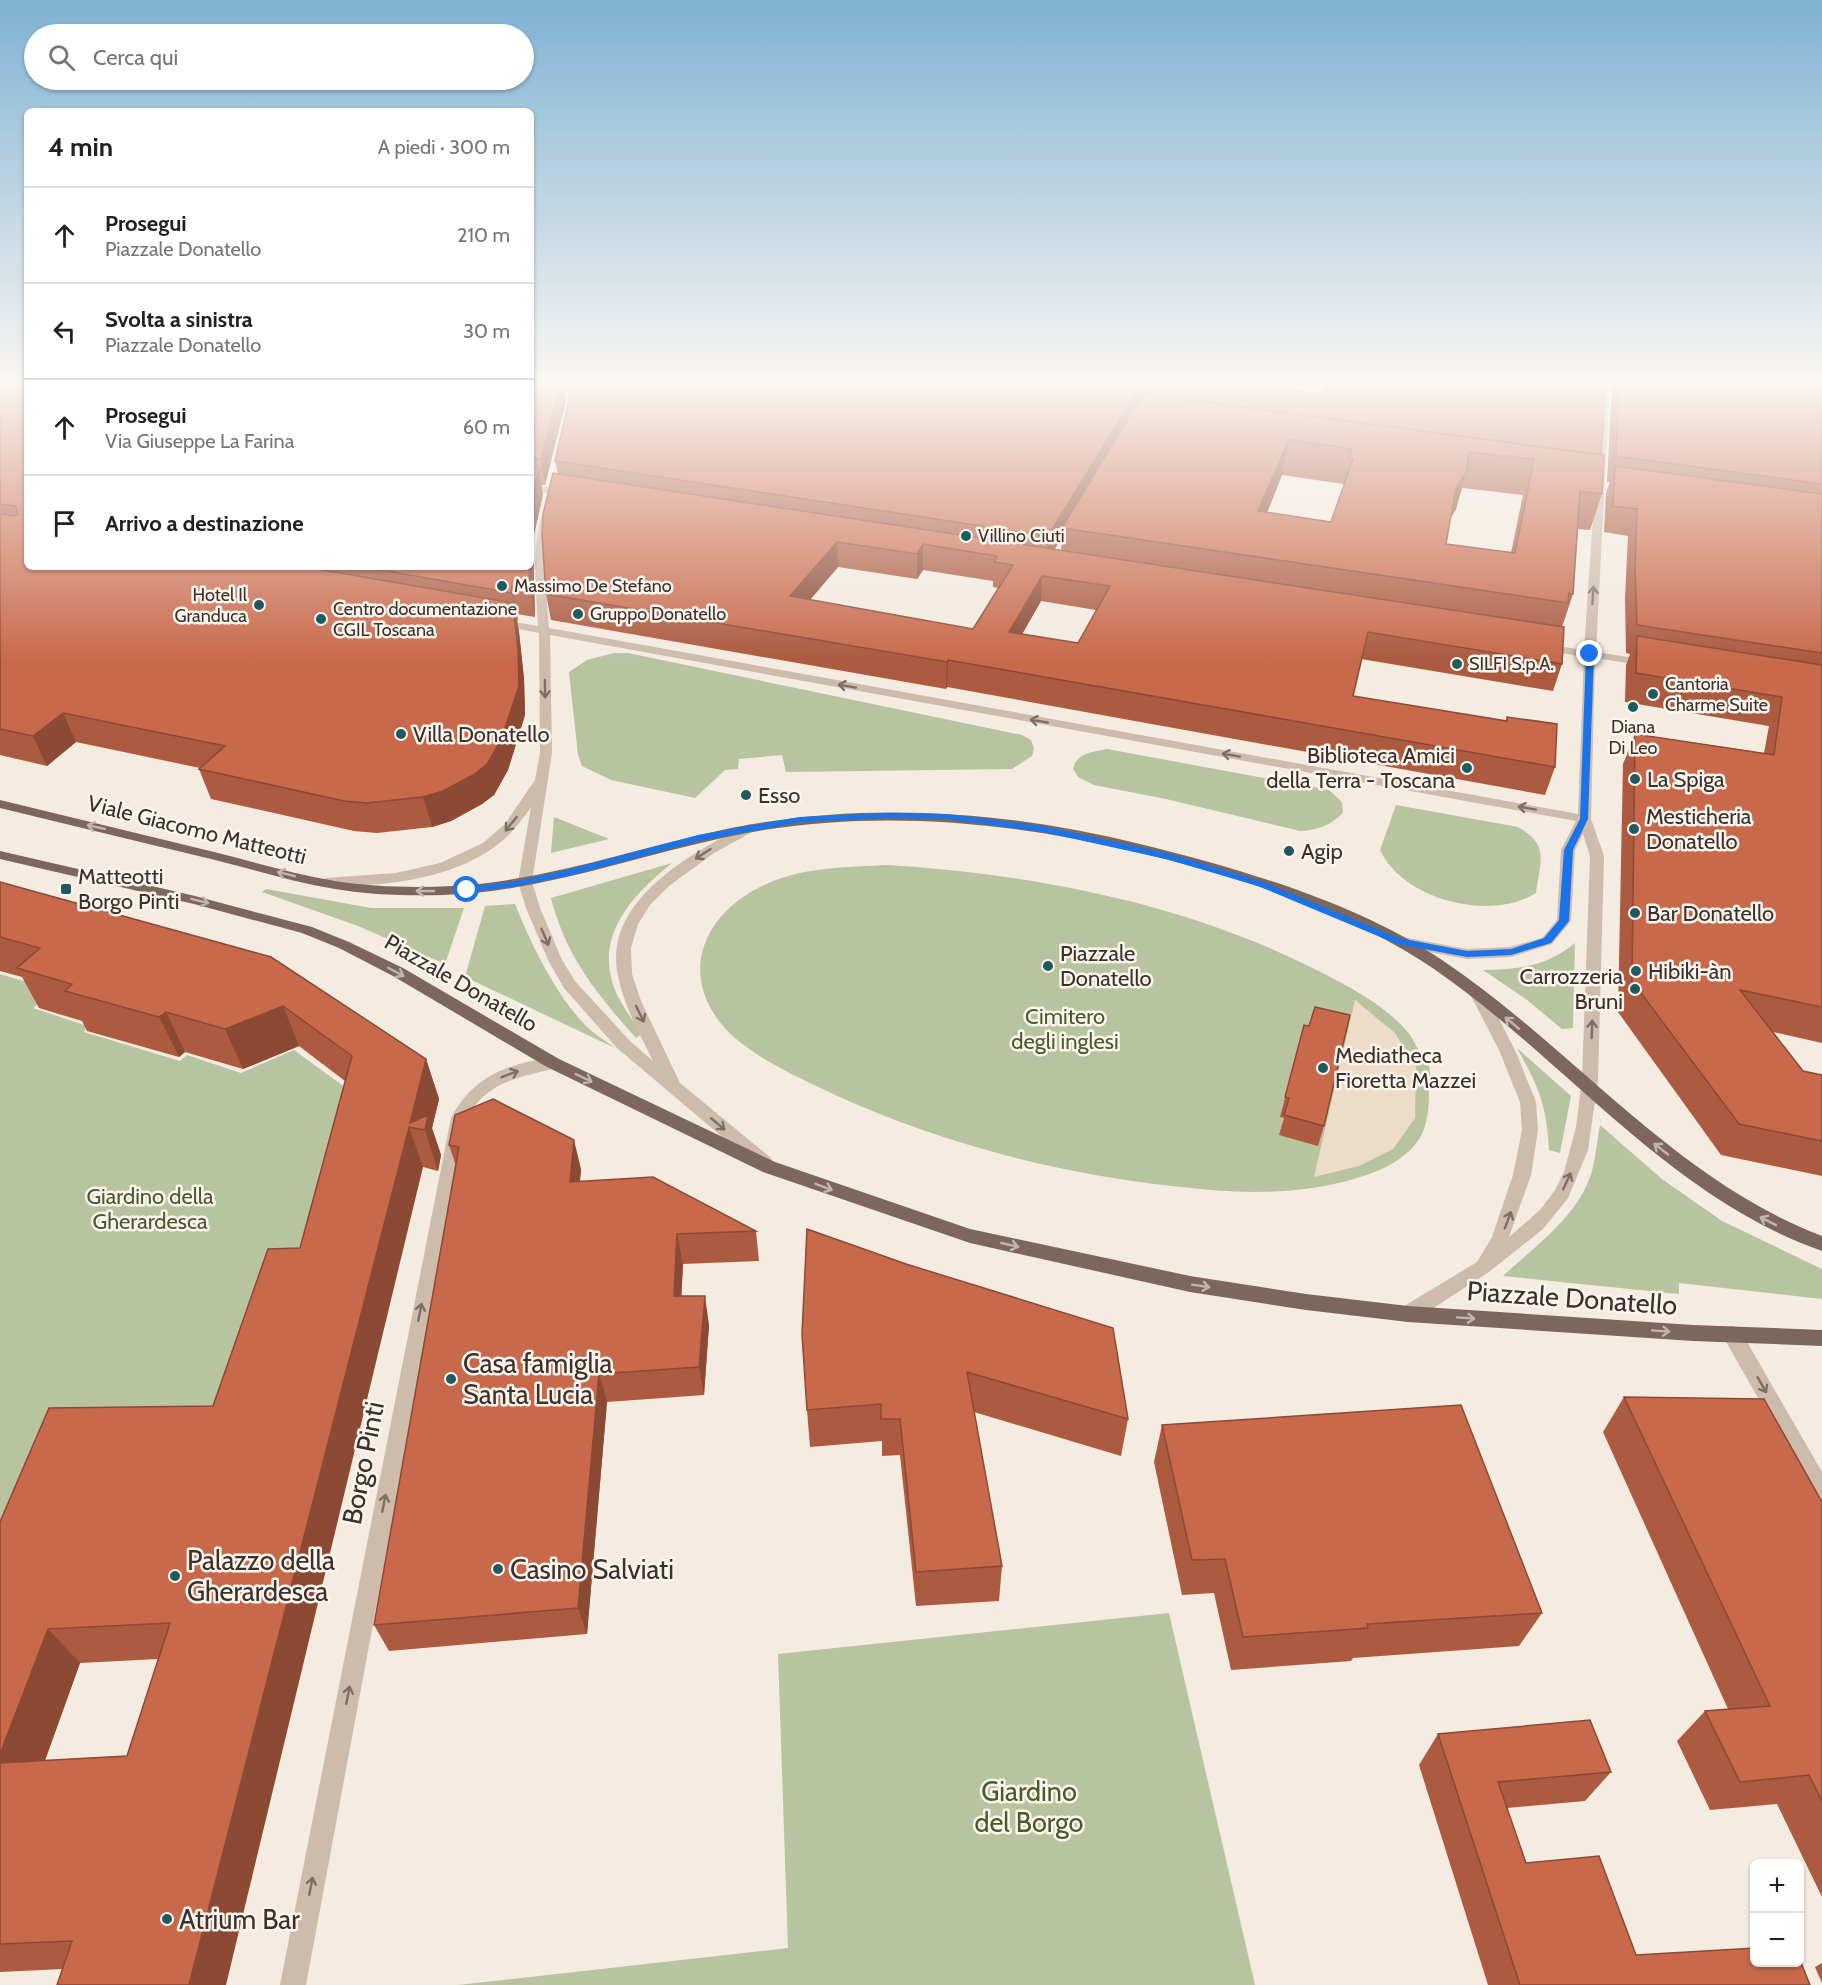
<!DOCTYPE html>
<html lang="it">
<head>
<meta charset="utf-8">
<style>
	body { margin:0; font-family:Cabin,sans-serif; background:#f6f6f6; color:#202124 }
	.controls { position:absolute; right:18px; bottom:18px; display:grid; overflow:hidden; border-radius:9px; box-shadow:0 2px 4px #0004 }
	.controls button { width:54px; height:54px; display:grid; place-items:center; padding:0; border:0; border-bottom:2px solid #e0e0e0; background:#fff; color:#202124; font:30px sans-serif }
	.stop { position:absolute; width:18px; height:18px; margin:-14px; border:4px solid #1a73e8; border-radius:50%; background:#fff }
	.stop.end { background:#1a73e8; border-color:#fff; box-shadow:0 2px 6px #0008 }
	.list { margin:0; padding:0; list-style:none }
	h2 { display:flex; justify-content:space-between; align-items:center; height:78px; margin:0; padding:0 24px; font-size:26px }
	h2 small { font-size:20px; font-weight:400; color:#757577 }
	.list li { display:grid; grid-template-columns:39px 1fr auto; gap:18px; align-items:center; box-sizing:border-box; height:96px; padding:0 24px; border-top:2px solid #e0e0e0 }
	.list b { display:block; font-size:22px; white-space:nowrap }
	.list p { margin:0; font-size:20px; white-space:nowrap; color:#757577 }
	.list em { font-size:20px; font-style:normal; color:#757577 }
	.icon { flex:none; width:33px; height:33px; fill:none; stroke:currentColor; stroke-width:2; stroke-linecap:round; stroke-linejoin:round }
	.map { position:relative; flex:none; width:1822px; height:1985px; overflow:hidden }
	.search { position:absolute; background:#fff; box-shadow:0 2px 4px #0004; left:24px; top:24px; width:510px; height:66px; display:flex; align-items:center; gap:15px; box-sizing:border-box; padding:0 21px; border-radius:33px; color:#757577; font-size:22px }
	.panel { position:absolute; background:#fff; box-shadow:0 2px 4px #0004; left:24px; top:108px; width:510px; height:462px; border-radius:9px }
	.map>svg:first-child { display:block }
	.green { fill:#b8c4a0 }
	.plaza { fill:#ecdcc8 }
	.lines { fill:none; stroke-linecap:round; stroke-linejoin:round }
	.minor { fill:#cdbbac; fill-rule:evenodd }
	.major { fill:#7d675c; fill-rule:evenodd }
	.wall { fill:#ac5a40; fill-rule:evenodd }
	.shaded-wall { fill:#8c4a34 }
	.building { fill:#c8694b; stroke:#8c4a34; stroke-width:1.5; fill-rule:evenodd }
	.oneway { stroke:#7d6f65 }
	.oneway2 { stroke:#c2b5ac }
	.route { fill:#1a73e8 }
	.poi-dot { fill:#1f5a5e; stroke:#fbf5ee; stroke-width:2 }
	.labels { text-anchor:middle; dominant-baseline:central; stroke-width:5; stroke-linejoin:round; paint-order:stroke }
	.far-poi-label { font-size:18px; fill:#3b302b; stroke:#fbf5ee; text-anchor:start }
	.poi-label { font-size:22px; fill:#3b302b; stroke:#fbf5ee; text-anchor:start }
	.street-label { font-size:22px; fill:#3b302b; stroke:#fbf5ee }
	.park-label { font-size:22px; fill:#4a5a2e; stroke:#fbf5ee }
	.near-street-label { font-size:27px; fill:#3b302b; stroke:#fbf5ee }
	.near-poi-label { font-size:27px; fill:#3b302b; stroke:#fbf5ee; text-anchor:start }
	.near-park-label { font-size:27px; fill:#4a5a2e; stroke:#fbf5ee }
</style>
</head>
<body>
<div class="map">
<svg width="1822" height="1985" viewBox="0 0 1822 1985">
	<rect width="100%" height="100%" fill="#f4ebe1"/>
	<!-- green -->
	<path class="green" d="M614 653H628L1022 735 1031 740 1034 748 1032 756 1012 769 786 772 782 755 739 759 738 769 725 770 695 798 611 780 582 766 578 755 569 672 587 660Z
		M1107 749 1329 790 1342 802 1343 813C1329 826 1318 830 1300 831L1166 799 1094 785 1078 777 1073 769C1077 753 1092 752 1107 749Z
		M1396 805 1518 827C1550 845 1540 861 1536 893 1491 922 1403 900 1380 850Z
		M554 817 609 839 551 853Z
		M672 863C634 894 593 935 615 990 621 1005 633 1020 642 1034L636 1038C597 994 566 957 551 898Z
		M889 865C1042 875 1199 906 1336 980 1359 992 1389 1010 1406 1030 1412 1036 1415 1045 1420 1052 1423 1057 1427 1061 1429 1066 1431 1074 1429 1084 1429 1092 1429 1106 1428 1121 1422 1134 1407 1163 1373 1174 1343 1182 1286 1196 1230 1193 1172 1186 1055 1173 940 1143 833 1094 798 1077 749 1056 723 1026 678 973 704 914 762 886 800 867 847 867 889 865Z
		M266 889 371 908H464L445 964 358 926 262 892Z
		M515 904C532 946 554 992 585 1025 594 1034 606 1041 615 1048L465 977 485 906Z
		M1575 943 1573 1028 1562 1029 1527 1000 1483 970C1521 969 1545 967 1575 943Z
		M0 974 54 990 33 1008 87 1026 84 1032 180 1061 187 1055 241 1073 294 1050 361 1099 225 1435 0 1607Z
		M1517 1048 1571 1096 1560 1153 1549 1150C1547 1105 1538 1086 1517 1048Z
		M1600 1125 1662 1179 1722 1221 1822 1269V1299L1679 1283V1294L1503 1276C1535 1246 1579 1216 1592 1171 1596 1156 1597 1140 1600 1125Z
		M1169 1613 1255 1985H458L788 1948 778 1654Z"/>
	<!-- plaza -->
	<path class="plaza" d="M1355 1000 1395 1033 1416 1067 1415 1118 1393 1149 1359 1166 1314 1177Z"/>
	<g class="lines">
		<!-- minor -->
		<path class="minor" d="M1602 383H1610L1596 652 1647 660 1653 663 1647 666 1595 658 1591 819 1604 856 1598 1080 1588 1150 1568 1198 1543 1229 1489 1272 1415 1320 1408 1322 1401 1320 1399 1314 1401 1308 1477 1262 1492 1237 1513 1175 1522 1130 1520 1102 1499 1050 1471 996 1474 992 1479 991 1487 996 1515 1050 1536 1102 1538 1130 1531 1175 1509 1237 1540 1210 1555 1190 1564 1172 1576 1127 1582 1080 1590 856 1583 834 1575 850 1571 921 1552 944 1511 957 1467 959 1397 946 1390 941 1397 936 1467 949 1510 947 1542 938 1557 920 1561 850 1576 821 550 635 552 753 532 882 540 908 562 960 575 981 629 1040 653 1061C640 1034 624 1006 618 976 602 900 693 852 749 824H759L761 827 714 853 669 886 650 905 638 924 631 948 632 974 641 1001 680 1083 771 1158 773 1163 771 1168 765 1169 759 1168 617 1048 564 988 548 960 526 908 518 882 531 807C520 823 509 837 493 848 452 877 394 885 345 886 337 886 325 889 319 882L326 878 396 873 440 863 483 843 505 824 535 780 540 753 539 633 498 625 493 622 498 619 538 626C536 587 531 553 542 515L547 512 552 515C541 554 546 588 549 628L1578 814 1584 657 1543 650 1537 647 1543 644 1584 650Z
			M577 394V398L574 399 531 401V395Z
			M531 485 568 490 573 493 568 496 531 491Z
			M553 1057 559 1059 561 1063 559 1067C521 1078 488 1079 467 1118L306 1985H280L451 1118C473 1076 508 1064 553 1057Z
			M1732 1326 1739 1328 1822 1472V1501L1815 1498 1725 1340 1723 1334 1725 1328Z"/>
		<!-- major -->
		<path class="major" d="M0 800C70 817 140 834 210 851 251 861 293 874 335 881 373 887 414 888 452 886 548 881 638 847 731 828 867 801 1006 811 1140 844 1241 869 1355 902 1442 960 1572 1047 1673 1179 1822 1236V1251C1668 1197 1565 1059 1434 969 1350 911 1231 874 1132 851 998 819 858 808 722 838 630 858 539 892 443 895 408 896 370 895 335 889 293 882 252 869 211 859 140 842 70 825 0 808Z
			M0 851 195 896 312 927 349 942 403 968 559 1059 775 1162 970 1229 1190 1276 1306 1294 1408 1306 1693 1325 1822 1330V1346L1693 1341 1408 1322 1306 1310 1190 1292 970 1243 763 1172 547 1067 393 976 339 948 302 933 194 904 0 859Z"/>
	</g>
	<!-- wall -->
	<path class="wall" d="M0 383H27V567H531V383H571L568 392H565L566 401 545 485H541L543 495 533 539 535 617 517 614 518 621H517L519 632 524 679 525 715 508 770 494 795 482 804 451 821 432 827 377 833 354 831 211 799 199 769 200 768 76 742 47 766 0 755Z
		M1154 383 1147 395 1601 455 1602 494 1590 530 1578 529 1573 594 1562 627V664L1553 691 1361 659 1353 696 1506 721 1507 717 1555 767 1545 795 947 687 946 689 551 620 546 594 558 474 555 461ZM1282 475 1344 484 1331 522 1267 513ZM1462 488 1523 495 1511 553 1446 544 1451 517 1456 509ZM1062 537 1061 551 1054 550ZM838 567 917 579 923 570 993 581V587L998 588 973 629 810 600ZM1041 601 1096 610 1078 643 1022 634Z
		M1612 383H1822V1043L1773 1032 1803 1071 1822 1075V1176L1721 1155 1618 1012 1623 764 1635 734 1764 753 1769 726 1625 702 1626 665 1630 654 1626 653 1625 598 1628 536 1604 532 1606 493 1610 482H1607Z
		M0 882 426 1059 439 1099 432 1128 441 1155 438 1171 423 1167 63 1969 0 1972V1522L213 1406 300 1248 345 1081 299 1046 243 1069 185 1052 179 1057 87 1031 82 1021 39 1008 22 977 0 971ZM158 1659 127 1756 45 1760 80 1663Z
		M1304 1025 1324 1126 1318 1146 1279 1135 1284 1118 1280 1117Z
		M449 1145 581 1169 580 1181 756 1231 759 1261 683 1264 681 1296 709 1325 704 1395 607 1402 587 1634 389 1651 374 1625 456 1166Z
		M807 1229 1128 1419 1121 1456 974 1412 1002 1566 999 1601 916 1606 900 1455 882 1456V1441L810 1447 807 1410Z
		M1624 1397 1822 1502V1897L1777 1804 1710 1810 1677 1741 1705 1711 1728 1709 1603 1432Z
		M1162 1425 1542 1613 1519 1646 1353 1658 1351 1661 1231 1670 1214 1593 1182 1595 1154 1462Z
		M1438 1734 1611 1772 1585 1801 1507 1808 1526 1863 1636 1955 1810 1985H1488L1419 1765Z
		M1822 1963V1983L1815 1967Z"/>
	<!-- shaded-wall -->
	<path class="shaded-wall" d="M561 383H563L566 401 545 485 541 459Z
		M567 383H571L568 392Z
		M1142 383H1154L1067 528H1062V537L1046 564 1048 536Z
		M1289 439 1282 475 1252 549 1258 511Z
		M539 469 543 495 533 539 535 617 530 589 529 567H531V499Z
		M1466 473 1456 509 1447 524 1456 487Z
		M837 542 838 567 791 622 790 596Z
		M923 544V570L917 579V554Z
		M1042 576 1041 601 1008 659 1009 632Z
		M512 586 517 614 518 621 512 593Z
		M513 603 519 632 524 679 525 715 508 770 494 795 482 804 451 821 432 827 423 797Z
		M948 660 947 687 946 689 947 662Z
		M63 713 76 742 47 766 33 736Z
		M283 1006 299 1046 243 1069 225 1029Z
		M166 1012 185 1052 179 1057 159 1017Z
		M426 1059 439 1099 432 1128 441 1155 438 1171 425 1130 410 1123Z
		M409 1127 423 1167 226 1985H189Z
		M574 1140 581 1169 577 1212 570 1182Z
		M677 1234 683 1264 680 1326 674 1296Z
		M705 1296 709 1325 704 1395 699 1367Z
		M599 1374 607 1402 587 1634 578 1608Z
		M48 1629 80 1663 33 1794 0 1766V1754Z"/>
	<!-- building -->
	<path class="building" d="M18 383H27V567H306L513 603 518 650 519 686 501 740 487 764 475 774 443 791 423 797 367 803 344 801 199 769 225 746 63 713 33 736 0 729V514L15 516 18 514 16 506 0 504V386L18 389Z
		M531 383H561L541 459 531 458Z
		M573 383H1142L1048 536 555 461Z
		M1154 383H1234L1323 394 1328 383H1606L1601 455 1147 394Z
		M1619 383H1822V484L1616 456Z
		M1143 394 1604 455 1602 494 1580 491 1573 594 1569 593 1568 603 1062 528ZM1289 439 1352 449 1349 459H1353L1331 522 1258 511ZM1469 452 1534 459 1515 553 1446 544 1456 487 1466 473Z
		M1615 466 1822 494V653L1637 625 1635 570 1637 509 1613 506Z
		M531 467 539 469 531 499Z
		M553 473 1564 627 1562 664 1368 632 1353 696 1507 721V717L1557 724 1555 767 948 660 947 662 546 594 542 535 543 514ZM837 542 917 554 923 544 997 556 994 562 1013 565 973 629 790 596ZM1042 576 1110 586 1078 643 1009 632Z
		M365 567H529L530 589 512 586V593Z
		M1637 636 1822 665V1007L1740 990 1803 1071 1822 1075V1141L1739 1124 1632 981 1635 734 1774 755 1782 697 1636 673Z
		M0 882 271 957 426 1059 410 1123 428 1115 425 1130 409 1127 189 1985H57L72 1941 0 1944V1763L127 1756 170 1623 48 1629 0 1754V1522L49 1408 213 1406 268 1249 300 1248 352 1056 283 1006 225 1029 166 1012 159 1017 65 991 72 984 17 968 40 948 0 937Z
		M1315 1007 1350 1015 1324 1126 1284 1115 1289 1098 1285 1097 1304 1025 1309 1026Z
		M493 1099 574 1140 570 1182 653 1177 756 1231 677 1234 674 1296H705L699 1367 599 1374 578 1608 374 1625 459 1147 449 1145 455 1115Z
		M807 1229 906 1264 1113 1328 1128 1419 967 1372 1002 1566 916 1572 900 1419H881V1404L807 1410 802 1334Z
		M1624 1397 1764 1399 1822 1502V1801L1809 1775 1740 1782 1705 1711 1770 1706Z
		M1461 1405 1542 1613 1367 1624 1368 1628 1243 1637 1225 1559 1192 1560 1162 1425Z
		M1590 1720 1611 1772 1498 1782 1526 1863 1599 1856 1636 1955 1755 1948V1962H1800V1960L1810 1985H1520L1438 1734Z"/>
	<!-- one-way arrows -->
	<defs><path id="oneway-shaft" d="M-6 0H5M1.5-3L5.5 0L1.5 3" fill="none" stroke-width="1.6" stroke-linecap="round" stroke-linejoin="round" transform="scale(1.5)"/></defs>
	<g class="oneway">
		<use href="#oneway-shaft" transform="translate(1593 595) rotate(-86)"/>
		<use href="#oneway-shaft" transform="translate(847 686) rotate(-170)"/>
		<use href="#oneway-shaft" transform="translate(545 689) rotate(89)"/>
		<use href="#oneway-shaft" transform="translate(1039 721) rotate(-170)"/>
		<use href="#oneway-shaft" transform="translate(1231 755) rotate(-170)"/>
		<use href="#oneway-shaft" transform="translate(1527 808) rotate(-170)"/>
		<use href="#oneway-shaft" transform="translate(511 824) rotate(129)"/>
		<use href="#oneway-shaft" transform="translate(703 854) rotate(147)"/>
		<use href="#oneway-shaft" transform="translate(545 937) rotate(67)"/>
		<use href="#oneway-shaft" transform="translate(640 1014) rotate(64)"/>
		<use href="#oneway-shaft" transform="translate(1592 1029) rotate(-88)"/>
		<use href="#oneway-shaft" transform="translate(510 1074) rotate(-21)"/>
		<use href="#oneway-shaft" transform="translate(718 1124) rotate(40)"/>
		<use href="#oneway-shaft" transform="translate(1567 1181) rotate(-65)"/>
		<use href="#oneway-shaft" transform="translate(1508 1220) rotate(-69)"/>
		<use href="#oneway-shaft" transform="translate(420 1312) rotate(-79)"/>
		<use href="#oneway-shaft" transform="translate(1762 1385) rotate(60)"/>
		<use href="#oneway-shaft" transform="translate(384 1503) rotate(-79)"/>
		<use href="#oneway-shaft" transform="translate(348 1695) rotate(-79)"/>
		<use href="#oneway-shaft" transform="translate(311 1886) rotate(-79)"/>
	</g>
	<g class="oneway2">
		<use href="#oneway-shaft" transform="translate(96 827) rotate(-167)"/>
		<use href="#oneway-shaft" transform="translate(286 874) rotate(-166)"/>
		<use href="#oneway-shaft" transform="translate(425 891) rotate(-180)"/>
		<use href="#oneway-shaft" transform="translate(200 901) rotate(14)"/>
		<use href="#oneway-shaft" transform="translate(396 972) rotate(28)"/>
		<use href="#oneway-shaft" transform="translate(1512 1023) rotate(-140)"/>
		<use href="#oneway-shaft" transform="translate(584 1078) rotate(26)"/>
		<use href="#oneway-shaft" transform="translate(1661 1149) rotate(-142)"/>
		<use href="#oneway-shaft" transform="translate(824 1187) rotate(21)"/>
		<use href="#oneway-shaft" transform="translate(1768 1221) rotate(-153)"/>
		<use href="#oneway-shaft" transform="translate(1010 1245) rotate(13)"/>
		<use href="#oneway-shaft" transform="translate(1201 1286) rotate(9)"/>
		<use href="#oneway-shaft" transform="translate(1466 1318) rotate(4)"/>
		<use href="#oneway-shaft" transform="translate(1661 1331) rotate(4)"/>
	</g>
	<!-- sky -->
	<linearGradient id="sky" x2="0" y2="1"><stop stop-color="#7eb2d2"/><stop offset="0.58" stop-color="#faf6f2"/><stop offset="1" stop-color="#faf6f2" stop-opacity="0"/></linearGradient>
	<rect width="1822" height="661" fill="url(#sky)"/>
	<!-- route -->
	<path class="route" d="M1590 652 1594 654 1588 819 1573 850 1569 921 1551 943 1511 955 1467 957 1397 944 1258 886 1166 859 1043 832 947 819 889 818 800 822 699 841 572 875 512 887 467 892 462 890 467 887 512 882 571 869 698 835 800 817 889 813 947 814 1043 826 1171 854 1264 882 1399 938 1467 951 1511 949 1544 938 1559 920 1564 850 1580 819 1586 654Z"/>
	<!-- markers -->
	<g class="poi-dot">
		<circle cx="966" cy="536" r="6"/>
		<circle cx="502" cy="586" r="6"/>
		<circle cx="259" cy="605" r="6"/>
		<circle cx="578" cy="614" r="6"/>
		<circle cx="321" cy="619" r="6"/>
		<circle cx="1457" cy="664" r="6"/>
		<circle cx="1653" cy="694" r="6"/>
		<circle cx="1633" cy="707" r="6"/>
		<circle cx="401" cy="734" r="6"/>
		<circle cx="1467" cy="768" r="6"/>
		<circle cx="1635" cy="779" r="6"/>
		<circle cx="746" cy="795" r="6"/>
		<circle cx="1634" cy="829" r="6"/>
		<circle cx="1289" cy="851" r="6"/>
		<rect x="60" y="883" width="12" height="12" rx="3"/>
		<circle cx="1635" cy="913" r="6"/>
		<circle cx="1048" cy="966" r="6"/>
		<circle cx="1636" cy="971" r="6"/>
		<circle cx="1635" cy="989" r="6"/>
		<circle cx="1323" cy="1068" r="6"/>
		<circle cx="451" cy="1379" r="6"/>
		<circle cx="498" cy="1569" r="6"/>
		<circle cx="175" cy="1576" r="6"/>
		<circle cx="167" cy="1919" r="6"/>
	</g>
	<g class="labels">
		<!-- far-poi labels -->
		<g class="far-poi-label">
			<text x="978" y="536">Villino Ciuti</text>
			<text x="514" y="586">Massimo De Stefano</text>
			<text x="247" y="595" text-anchor="end">Hotel Il<tspan x="247" dy="21">Granduca</tspan></text>
			<text x="333" y="609">Centro documentazione<tspan x="333" dy="21">CGIL Toscana</tspan></text>
			<text x="590" y="614">Gruppo Donatello</text>
			<text x="1469" y="664">SILFI S.p.A.</text>
			<text x="1665" y="684">Cantoria<tspan x="1665" dy="21">Charme Suite</tspan></text>
			<text x="1633" y="727" text-anchor="middle">Diana<tspan x="1633" dy="21">Di Leo</tspan></text>
		</g>
		<!-- poi labels -->
		<g class="poi-label">
			<text x="413" y="734">Villa Donatello</text>
			<text x="1455" y="755" text-anchor="end">Biblioteca Amici<tspan x="1455" dy="25">della Terra - Toscana</tspan></text>
			<text x="1647" y="779">La Spiga</text>
			<text x="758" y="795">Esso</text>
			<text x="1646" y="816">Mesticheria<tspan x="1646" dy="25">Donatello</tspan></text>
			<text x="1301" y="851">Agip</text>
			<text x="78" y="876">Matteotti<tspan x="78" dy="25">Borgo Pinti</tspan></text>
			<text x="1647" y="913">Bar Donatello</text>
			<text x="1060" y="953">Piazzale<tspan x="1060" dy="25">Donatello</tspan></text>
			<text x="1648" y="971">Hibiki-àn</text>
			<text x="1623" y="976" text-anchor="end">Carrozzeria<tspan x="1623" dy="25">Bruni</tspan></text>
			<text x="1335" y="1055">Mediatheca<tspan x="1335" dy="25">Fioretta Mazzei</tspan></text>
		</g>
		<!-- street labels -->
		<g class="street-label">
			<text transform="translate(197 830) rotate(14)">Viale Giacomo Matteotti</text>
			<text transform="translate(461 983) rotate(30)">Piazzale Donatello</text>
		</g>
		<!-- park labels -->
		<g class="park-label">
			<text x="1065" y="1016">Cimitero<tspan x="1065" dy="25">degli inglesi</tspan></text>
			<text x="150" y="1196">Giardino della<tspan x="150" dy="25">Gherardesca</tspan></text>
		</g>
		<!-- near-street labels -->
		<g class="near-street-label">
			<text transform="translate(1572 1298) rotate(4)">Piazzale Donatello</text>
			<text transform="translate(363 1463) rotate(-79)">Borgo Pinti</text>
		</g>
		<!-- near-poi labels -->
		<g class="near-poi-label">
			<text x="463" y="1363">Casa famiglia<tspan x="463" dy="31">Santa Lucia</tspan></text>
			<text x="187" y="1560">Palazzo della<tspan x="187" dy="31">Gherardesca</tspan></text>
			<text x="510" y="1569">Casino Salviati</text>
			<text x="179" y="1919">Atrium Bar</text>
		</g>
		<!-- near-park labels -->
		<g class="near-park-label">
			<text x="1029" y="1791">Giardino<tspan x="1029" dy="31">del Borgo</tspan></text>
		</g>
	</g>
</svg>
<div class="controls">
<button>+</button>
<button>−</button>
</div>
<div class="stop" style="left:467px;top:890px"></div>
<div class="stop end" style="left:1590px;top:654px"></div>
<div class="search"><svg class="icon" aria-label="search" viewBox="0 0 24 24"><circle cx="10" cy="10" r="6"/><path d="M15 15l6 6"/></svg>Cerca qui</div>
<section class="panel">
<h2>4 min<small>A piedi · 300 m</small></h2>
<ul class="list">
<li><svg class="icon" aria-label="ahead" viewBox="0 0 24 24"><path d="M12 20V5M6 11l6-6 6 6"/></svg><div><b>Prosegui</b><p>Piazzale Donatello</p></div><em>210 m</em></li>
<li><svg class="icon" aria-label="left" viewBox="0 0 24 24"><path d="M17 20v-9H6M10 6l-5 5 5 5"/></svg><div><b>Svolta a sinistra</b><p>Piazzale Donatello</p></div><em>30 m</em></li>
<li><svg class="icon" aria-label="ahead" viewBox="0 0 24 24"><path d="M12 20V5M6 11l6-6 6 6"/></svg><div><b>Prosegui</b><p>Via Giuseppe La Farina</p></div><em>60 m</em></li>
<li><svg class="icon" aria-label="arrive" viewBox="0 0 24 24"><path d="M6 21V4h12l-3 4 3 4H6"/></svg><div><b>Arrivo a destinazione</b></div></li>
</ul>
</section>
</div>
</body>
</html>
